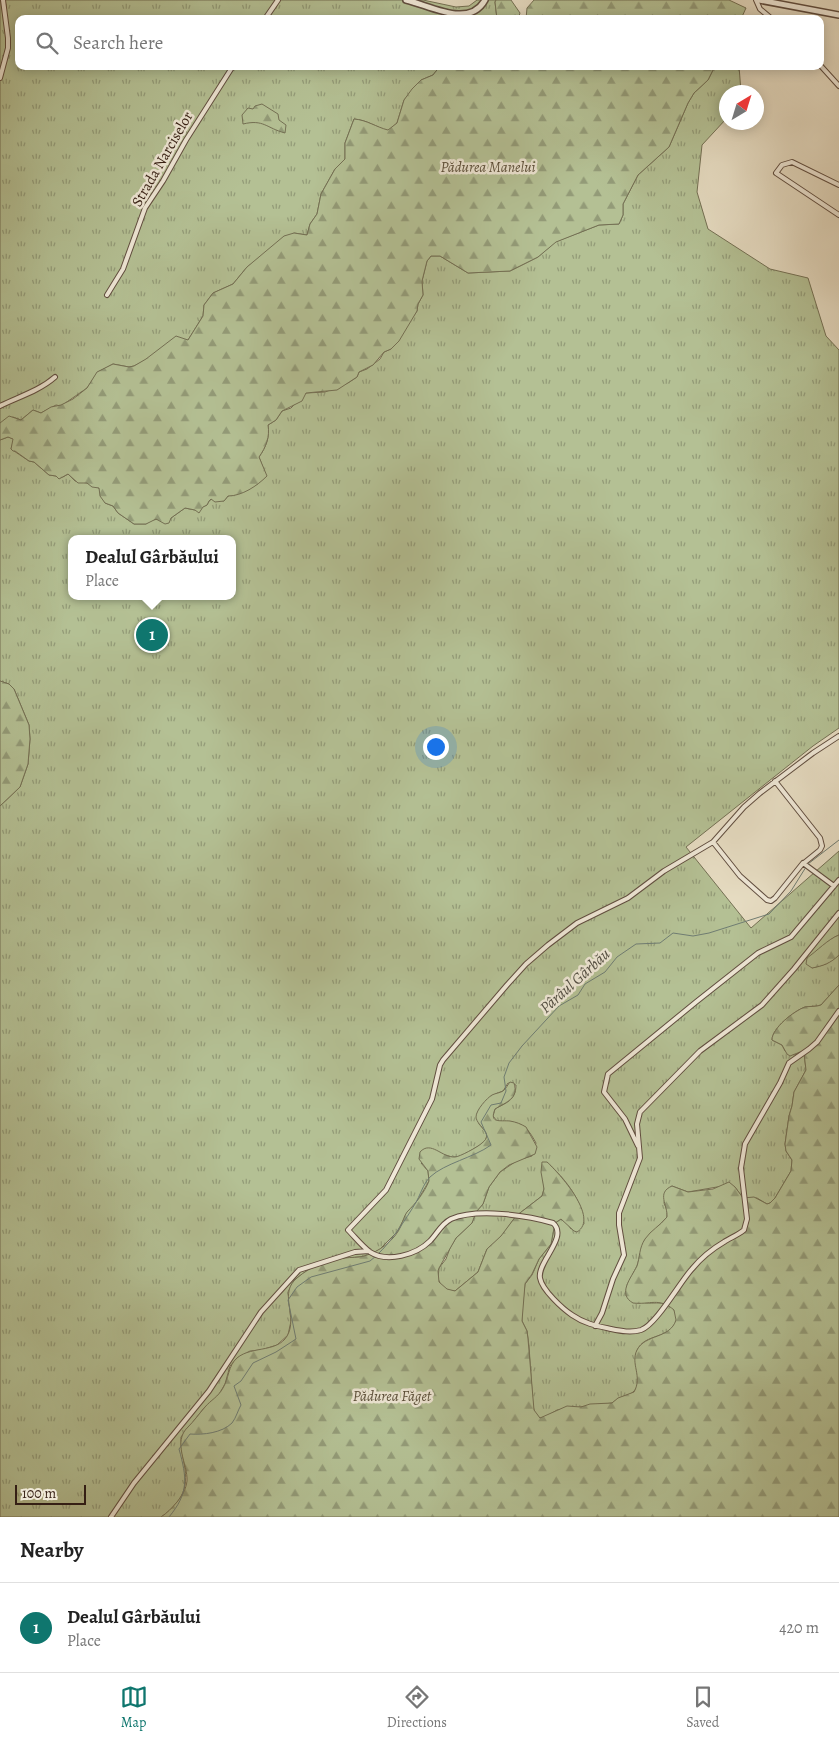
<!DOCTYPE html>
<html lang="en">
<head>
<meta charset="utf-8">
<style>
	body { margin:0; font-family:Alegreya,serif; background:#f6f6f6; color:#222 }
	.compass { position:absolute; left:719px; top:85px; width:45px; height:45px; border-radius:50%; background:#fff; box-shadow:0 2px 12px #0003; rotate:38deg }
	.scale { position:absolute; left:15px; bottom:12px; width:71px; box-sizing:border-box; padding-left:5px; border:2px solid #351f14; border-top:0; font-size:14px; line-height:18px; white-space:nowrap; color:#351f14; -webkit-text-stroke:4px #efe8d7; paint-order:stroke }
	.you { position:absolute; left:435px; top:746px; width:18px; height:18px; margin:-12px; border:4px solid #fff; border-radius:50%; background:#1a73e8; box-shadow:0 0 0 8px #1a73e833 }
	.badge { display:grid; place-items:center; width:32px; height:32px; border-radius:50%; background:#0f766e; color:#fff; font-size:16px; font-weight:700 }
	.pin { position:absolute; translate:-50% -50%; border:2px solid #fff; box-shadow:0 1px 5px #0006 }
	.popup { position:absolute; left:68px; top:535px; width:168px; height:65px; box-sizing:border-box; display:grid; place-content:center; border-radius:10px; background:#fff; filter:drop-shadow(0 1px 4px #0005); font-size:16px; white-space:nowrap; color:#767676 }
	.popup b { font-size:19px; color:#222 }
	.popup::after { content:''; position:absolute; left:50%; top:100%; margin-left:-10px; border:10px solid transparent; border-top-color:#fff }
	.list { margin:0; padding:0; list-style:none }
	h2 { display:flex; justify-content:space-between; align-items:center; height:65px; margin:0; padding:0 20px; font-size:21px }
	h2 small { font-size:16px; font-weight:400; color:#767676 }
	.list li { display:grid; grid-template-columns:32px 1fr auto; gap:15px; align-items:center; box-sizing:border-box; height:90px; padding:0 20px; border-top:1px solid #e0e0e0 }
	.list b { display:block; font-size:19px; white-space:nowrap }
	.list p { margin:0; font-size:16px; white-space:nowrap; color:#767676 }
	.list em { font-size:16px; font-style:normal; color:#767676 }
	.icon { flex:none; width:28px; height:28px; fill:none; stroke:currentColor; stroke-width:2; stroke-linecap:round; stroke-linejoin:round }
	.map { position:relative; flex:none; width:839px; height:1517px; overflow:hidden }
	.search { position:absolute; background:#fff; box-shadow:0 2px 12px #0003; left:15px; right:15px; top:15px; height:55px; display:flex; align-items:center; gap:12px; box-sizing:border-box; padding:0 18px; border-radius:10px; color:#767676; font-size:19px }
	.sheet { height:155px; background:#fff }
	nav { display:flex; justify-content:space-around; align-items:center; box-sizing:border-box; height:70px; border-top:1px solid #e0e0e0; background:#fff; font-size:14px; color:#767676 }
	nav a { display:grid; justify-items:center; gap:2px }
	nav .on { color:#0f766e }
	.map>svg:first-child { display:block }
	.grass { fill:url(#grass-tufts); stroke:#747054; fill-rule:evenodd }
	.forest { fill:url(#forest-firs); stroke:#747054 }
	.lines { fill:none; stroke-linecap:round; stroke-linejoin:round }
	.stream { stroke:#6f7d73; stroke-width:1 }
	.minor-casing { stroke:#614e40; stroke-width:6 }
	.tertiary-casing { stroke:#614e40; stroke-width:8 }
	.minor { stroke:#efe8d7; stroke-width:4 }
	.tertiary { stroke:#efe8d7; stroke-width:5 }
	.labels { text-anchor:middle; dominant-baseline:central; stroke-width:5; stroke-linejoin:round; paint-order:stroke }
	.street-label { font-size:15px; fill:#351f14; stroke:#efe8d7 }
	.park-label { font-size:15px; font-style:italic; fill:#5b4f3a; stroke:#efe8d7 }
	.water-label { font-size:16px; font-style:italic; fill:#524e43; stroke:#efe8d7 }
</style>
</head>
<body>
<div class="map">
<svg width="839" height="1517" viewBox="0 0 839 1517">
	<defs>
		<pattern id="grass-tufts" width="24" height="20" patternUnits="userSpaceOnUse" patternTransform="scale(1.25)"><rect width="24" height="20" fill="#b4c094"/><path d="M3 7l-1-3M5 7V3M7 7l1-3M15 17l-1-3M17 17v-4M19 17l1-3" fill="none" stroke="#939b78"/></pattern>
		<pattern id="forest-firs" width="22" height="20" patternUnits="userSpaceOnUse" patternTransform="scale(1.25)"><rect width="22" height="20" fill="#b4c094"/><path d="M5 1l3.5 6h-7zM16 11l3.5 6h-7z" fill="#939b78"/></pattern>
	</defs>
	<rect width="100%" height="100%" fill="#e6dcc2"/>
	<filter id="stains"><feTurbulence type="fractalNoise" baseFrequency=".004" numOctaves="4"/><feColorMatrix values="0 0 0 0 .2 0 0 0 0 .09 0 0 0 0 .02 0 0 0 .5 -.17"/></filter>
	<radialGradient id="worn" r=".72"><stop offset=".6" stop-color="#630" stop-opacity="0"/><stop offset="1" stop-color="#630" stop-opacity=".3"/></radialGradient>
	<!-- grass -->
	<path class="grass" d="M0 0H423L456 7 469 6 477 0H496L495 2 497 19H19V66H440L433 75 421 80 404 100 397 123 388 131C376 127 367 120 354 119L345 143V159L335 169 321 194 317 214 310 224 307 235 294 233 247 267 233 284 213 293 204 305 203 316 188 340 134 366 129 367 113 364 98 372 87 388 61 406 56 405 41 413 33 410 21 420 13 417 0 424Z
		M715 66H739L741 92H726V119L702 145 697 192 708 229 770 269 808 278 826 336 839 350V728L813 746 686 847 751 928 839 851V935C827 940 821 950 810 956L812 968 826 964 839 955V985L821 1005C816 1007 810 1006 805 1007 794 1011 772 1028 772 1040L782 1045 785 1051 794 1055 802 1052 804 1053 806 1070 794 1092 792 1106 789 1116 785 1144 786 1151 792 1160 791 1171 775 1198 770 1203 767 1204 757 1198H743L735 1187H717L688 1192 672 1186 666 1190 664 1203 667 1210V1217L644 1241 637 1266 627 1285 626 1296C631 1298 636 1301 641 1302 654 1306 671 1296 677 1317 674 1339 648 1333 639 1347 629 1361 646 1381 633 1392 628 1397 618 1398 612 1403L557 1410 544 1418H540L535 1413 533 1406 529 1346 527 1331 522 1321V1310L525 1284 532 1275 539 1259 551 1244 555 1223 561 1219 567 1223 571 1229 584 1224C582 1199 565 1179 547 1162L544 1179V1189L542 1196 516 1216 501 1237 487 1249 478 1272 455 1291 447 1290 441 1285 438 1279 439 1268 446 1259 450 1248 456 1238 472 1223 476 1212 483 1204 489 1187 500 1172 518 1160 532 1156 536 1143C524 1121 520 1123 497 1121L493 1116 495 1109C505 1103 516 1101 516 1085L508 1083 503 1091C490 1095 485 1103 477 1114L479 1124 486 1132 487 1135 485 1142 460 1157H452L442 1154 421 1163 428 1171 429 1181 416 1203 407 1213 397 1232 379 1250 366 1256 348 1258 312 1267 294 1280 288 1292 291 1321 288 1335 277 1345 261 1350 250 1351 237 1358 230 1366 225 1384 218 1396 204 1408 181 1437C180 1461 194 1479 178 1501 173 1507 168 1513 161 1517H0V806L20 787 28 764 30 739 29 725 14 689 9 684 0 681V440L8 437 14 439 11 449 29 461 34 462 49 475 63 477 68 474 75 481 87 483 99 488 105 503 113 506 118 513 134 524H146L151 520 171 518 185 508 195 510 207 505 209 501 212 499 224 501 228 496 258 484 264 470 259 457C266 447 270 437 268 425L276 420 282 411 291 408 306 393 325 392 348 383 357 377 359 372 367 369 380 359 384 352 391 349 417 311 418 304 423 295 422 281 427 261 431 256H440L468 273 510 271 538 257 555 242 599 225 619 224 623 215V204L638 175 669 147 688 103 694 93 708 80ZM72 539H232V596H72Z"/>
	<!-- forest -->
	<path class="forest" d="M496 0H511L520 13 518 19H497L495 2Z
		M534 0H729L746 8 741 19H526L527 8Z
		M440 66H715L708 80 694 93 688 103 669 147 638 175 623 204V215L619 224 599 225 556 242 538 257 510 271 468 273 440 256H431L427 261 422 281 423 295 418 304 417 311 399 341 391 349 384 352 373 365 359 372 357 377 337 390 306 393 302 401 282 411 276 420 268 425C270 437 266 447 259 457L267 476C257 486 242 496 228 496L224 501 215 502 211 499 209 501 207 505 203 507 199 513 195 510 185 508 171 518 169 523 165 524 156 519 146 524H134L118 513 113 506 105 503 100 496 99 488 92 487 87 483H78L68 474 59 479 56 476 49 475 34 462 29 461 15 451H13L11 449 13 439 8 437 0 440V423L9 416 21 420 33 410 41 413 51 407 61 405 73 399 87 388 97 372 113 364 129 367 134 366 146 359 176 336 188 340 203 316 204 305 213 293 233 284 247 267 284 236 294 233 307 235 310 224 317 214 321 194 335 169 345 159V143L354 119C367 120 376 127 388 130L397 123 404 100 412 89 421 80 433 75Z
		M262 104 278 114 279 120 286 125 285 133C266 128 264 119 243 124L242 115 248 108 253 109 255 106Z
		M0 681 9 684 14 689 29 725 30 739 28 764 20 787 0 806Z
		M839 935V955C831 963 823 966 812 968L806 964 807 958C817 951 828 939 839 935Z
		M839 985V1517H161C167 1513 172 1508 177 1502 182 1496 186 1489 187 1481 188 1464 172 1442 188 1427 194 1421 199 1414 205 1407 211 1400 218 1397 223 1388 229 1378 228 1366 237 1358 252 1345 281 1354 289 1332 296 1313 279 1293 297 1278 311 1266 327 1260 345 1258 351 1257 358 1258 364 1256 379 1252 395 1240 401 1226 403 1221 404 1216 407 1212 416 1203 424 1193 429 1181L428 1171 419 1159 420 1152C431 1140 442 1158 455 1157 459 1157 478 1147 482 1143 495 1133 477 1127 476 1117 476 1110 487 1098 492 1095 496 1093 500 1093 503 1091 506 1089 508 1084 510 1082L514 1083C519 1099 506 1102 495 1109 489 1124 500 1120 510 1121 516 1122 521 1124 526 1127L537 1147 535 1154 509 1165 500 1172 489 1187 483 1204 476 1212 472 1223 456 1238 439 1268 438 1271 439 1282 447 1289 455 1291 478 1272 487 1249 501 1236 516 1216 542 1196 544 1189 541 1172 542 1162H547C559 1173 600 1218 577 1232L574 1231 561 1219 555 1223 551 1244 539 1259 532 1274 525 1284 522 1321 527 1331 528 1339 534 1410 540 1418 567 1406 581 1407 590 1404 612 1403 618 1398 634 1392C643 1376 630 1364 637 1350 645 1334 670 1339 676 1320L674 1310C659 1297 650 1305 633 1303 617 1294 631 1278 637 1266 640 1257 639 1248 645 1239 651 1230 660 1226 667 1217 668 1205 656 1193 672 1186L688 1192 713 1189 729 1182 735 1187 743 1198 754 1197 767 1204 770 1203 775 1198 791 1171 792 1160 786 1151 785 1144 789 1116 792 1106 794 1092 806 1070 804 1053 800 1052 790 1056 787 1054 782 1045 772 1040C772 1028 794 1011 805 1007 810 1006 816 1007 821 1005Z"/>
	<g class="lines">
		<!-- stream -->
		<path class="stream" d="M808 864 839 840
			M378 1254C391 1242 406 1219 415 1204 420 1196 423 1184 430 1177 445 1163 473 1158 491 1145L481 1122 491 1105 501 1103 506 1091 504 1077 509 1063 522 1046 559 1006 578 995 585 984 605 972 617 957 636 944 660 943 673 933 693 936 709 933 769 914 791 891 806 867
			M169 1517C189 1493 187 1478 179 1449L190 1434C203 1435 222 1433 232 1423 236 1418 238 1410 241 1405L234 1386 241 1381 253 1363 276 1352 296 1339 288 1300 297 1287 311 1277 370 1261 376 1256"/>
		<defs>
			<path id="minor" d="M756 0 760 9 772 19
				M265 19 278 0
				M820 65 839 86
				M0 78 8 48V38L3 0
				M839 185 792 162 782 165 776 173 839 215
				M107 295 123 269 145 208 163 181 186 140 233 66
				M0 406C18 397 39 391 55 377
				M839 736 813 753 760 793 744 807 713 842 664 871 628 898 577 923 548 945 526 964 507 985 443 1060 440 1065 432 1099 386 1190 348 1230C355 1237 362 1246 370 1252 387 1263 416 1255 430 1241 437 1234 441 1224 451 1219 477 1208 526 1215 553 1223 569 1237 537 1262 540 1278 542 1290 563 1309 572 1315 585 1324 597 1326 611 1329 621 1331 631 1333 641 1330 656 1325 680 1282 692 1269 701 1258 712 1249 724 1242 730 1238 738 1235 744 1230L747 1219 741 1168 745 1144 780 1083 789 1063 809 1049 817 1042 839 1011
				M775 781 820 838 822 846 820 850 804 863
				M713 842 740 876 767 900 771 901 775 898 803 863 834 886
				M638 1146 625 1119 604 1092 608 1074 696 1002 758 953 791 937 839 880
				M595 1326 602 1313 613 1279 624 1255 619 1225V1213L640 1158 637 1124 640 1112 700 1051 762 1005 794 969 839 913
				M111 1517 134 1483 209 1391 261 1312 299 1270 355 1252 369 1251"/>
			<path id="tertiary" d="M406 0C429 5 469 29 485 0
				M759 0 839 15"/>
		</defs>
		<!-- minor casing -->
		<use href="#minor" class="minor-casing"/>
		<!-- tertiary casing -->
		<use href="#tertiary" class="tertiary-casing"/>
		<!-- minor -->
		<use href="#minor" class="minor"/>
		<!-- tertiary -->
		<use href="#tertiary" class="tertiary"/>
	</g>
	<g class="labels">
		<!-- street labels -->
		<g class="street-label">
			<text transform="translate(162 159) rotate(-60)">Strada Narciselor</text>
		</g>
		<!-- park labels -->
		<g class="park-label">
			<text x="488" y="167">Pădurea Manelui</text>
			<text x="392" y="1396">Pădurea Făget</text>
		</g>
		<!-- water labels -->
		<g class="water-label">
			<text transform="translate(575 981) rotate(-42)">Pârâul Gârbău</text>
		</g>
	</g>
	<rect width="100%" height="100%" filter="url(#stains)"/>
	<rect width="100%" height="100%" fill="url(#worn)"/>
</svg>
<svg class="compass" viewBox="-18 -18 36 36"><path d="M0-13l5 13h-10z" fill="#e53935"/><path d="M0 13l5-13h-10z" fill="#767676"/></svg>
<div class="scale">100 m</div>
<div class="you"></div>
<div class="pin badge" style="left:152px;top:635px">1</div>
<div class="popup"><b>Dealul Gârbăului</b>Place</div>
<div class="search"><svg class="icon" aria-label="search" viewBox="0 0 24 24"><circle cx="10" cy="10" r="6"/><path d="M15 15l6 6"/></svg>Search here</div>
</div>
<section class="sheet">
<h2>Nearby<small></small></h2>
<ul class="list">
<li><span class="badge">1</span><div><b>Dealul Gârbăului</b><p>Place</p></div><em>420 m</em></li>
</ul>
</section>
<nav>
<a class="on"><svg class="icon" aria-label="map" viewBox="0 0 24 24"><path d="M3 6l6-2 6 2 6-2v14l-6 2-6-2-6 2zM9 4v14M15 6v14"/></svg>Map</a>
<a><svg class="icon" aria-label="directions" viewBox="0 0 24 24"><path d="M12 3l9 9-9 9-9-9zM9 14v-3h6M13 9l2 2-2 2"/></svg>Directions</a>
<a><svg class="icon" aria-label="saved" viewBox="0 0 24 24"><path d="M7 4h10v16l-5-4-5 4z"/></svg>Saved</a>
</nav>
</body>
</html>
